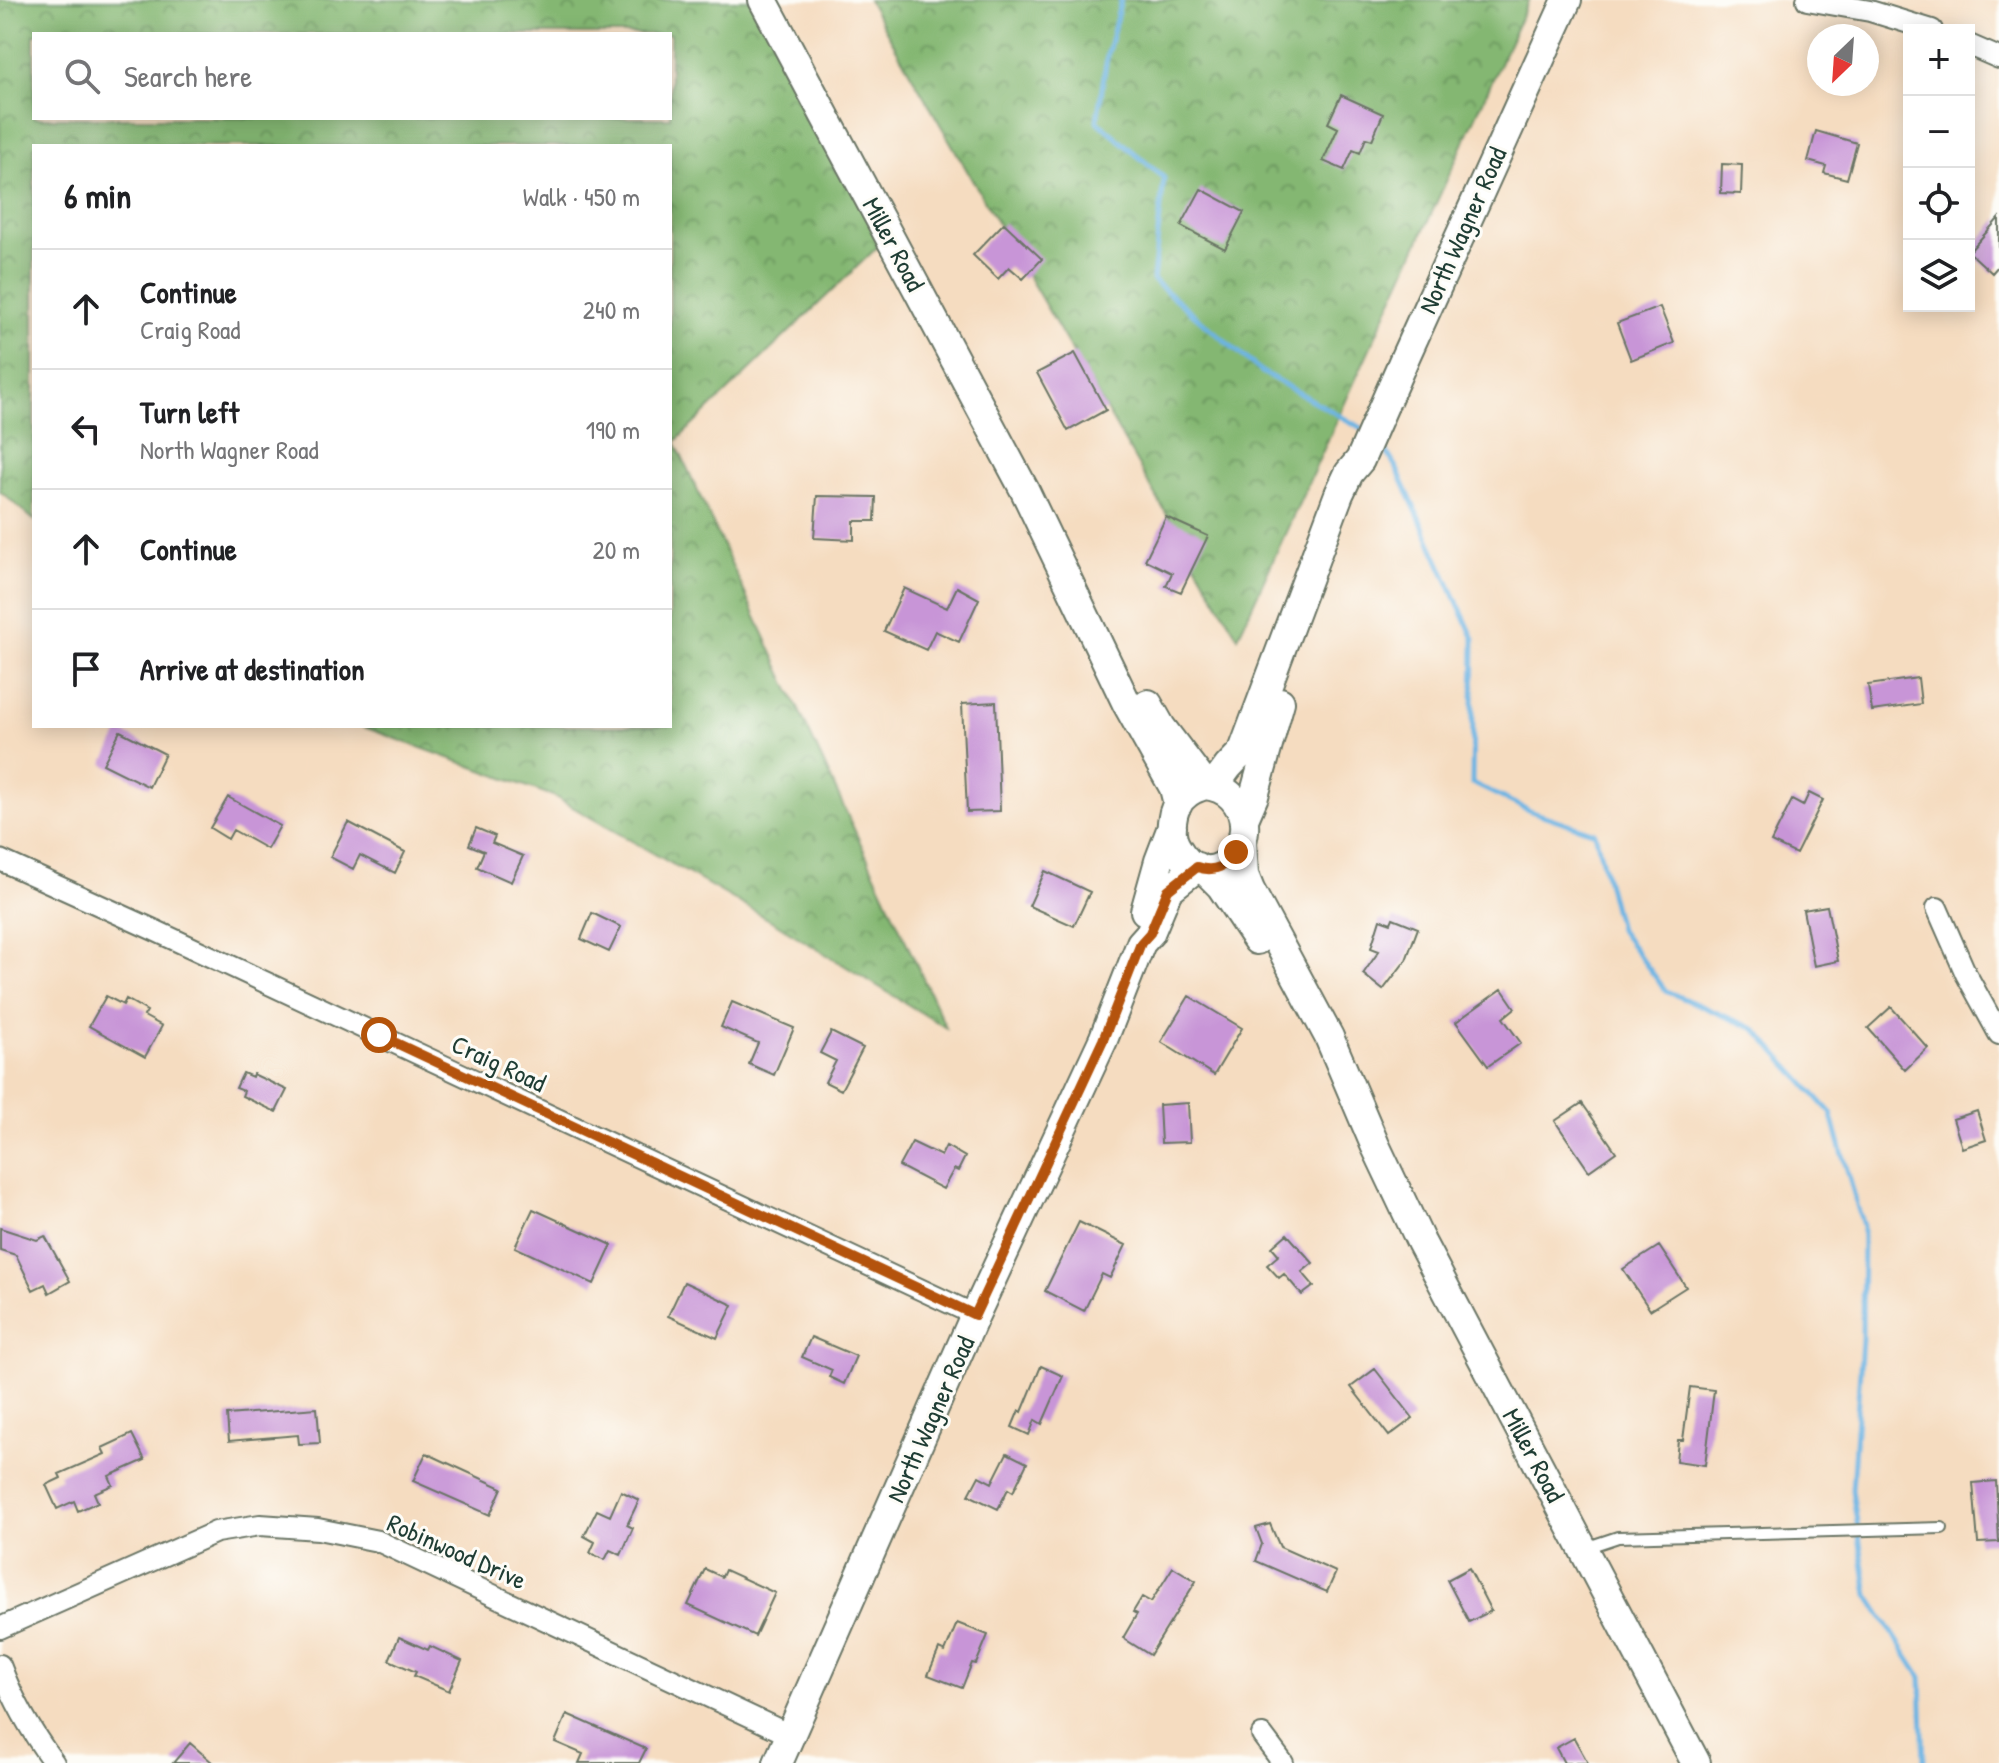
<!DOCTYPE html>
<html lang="en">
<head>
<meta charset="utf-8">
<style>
	body { margin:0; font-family:"Patrick Hand",sans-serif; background:#f6f6f6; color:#202124 }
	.controls { position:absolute; right:24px; top:24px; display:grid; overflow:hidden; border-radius:0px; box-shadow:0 4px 20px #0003 }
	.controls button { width:72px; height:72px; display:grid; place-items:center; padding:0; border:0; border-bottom:2px solid #e0e0e0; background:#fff; color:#202124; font:40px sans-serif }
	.compass { position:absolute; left:1807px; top:24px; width:72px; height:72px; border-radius:50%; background:#fff; box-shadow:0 4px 20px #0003; rotate:205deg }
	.stop { position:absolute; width:24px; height:24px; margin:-18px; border:6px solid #b45309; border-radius:50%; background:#fff }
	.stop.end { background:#b45309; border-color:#fff; box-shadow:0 2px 8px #0008 }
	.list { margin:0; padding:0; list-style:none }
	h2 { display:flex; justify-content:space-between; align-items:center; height:104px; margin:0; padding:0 32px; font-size:34px }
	h2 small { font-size:26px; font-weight:400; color:#757577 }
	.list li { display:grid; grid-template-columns:52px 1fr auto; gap:24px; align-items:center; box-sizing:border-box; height:120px; padding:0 32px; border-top:2px solid #e0e0e0 }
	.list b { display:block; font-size:30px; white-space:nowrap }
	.list p { margin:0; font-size:26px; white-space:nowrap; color:#757577 }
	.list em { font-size:26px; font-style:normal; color:#757577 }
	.icon { flex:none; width:44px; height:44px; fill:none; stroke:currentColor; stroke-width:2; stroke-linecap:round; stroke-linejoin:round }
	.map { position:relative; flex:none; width:1999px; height:1763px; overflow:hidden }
	.search { position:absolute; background:#fff; box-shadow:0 4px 20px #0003; left:32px; top:32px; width:640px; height:88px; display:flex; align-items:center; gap:20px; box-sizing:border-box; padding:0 28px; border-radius:0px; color:#757577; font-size:30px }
	.panel { position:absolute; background:#fff; box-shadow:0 4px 20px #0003; left:32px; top:144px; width:640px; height:584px; border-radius:0px }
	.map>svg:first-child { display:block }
	.forest { fill:url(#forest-crowns); stroke:#527a53; stroke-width:2; fill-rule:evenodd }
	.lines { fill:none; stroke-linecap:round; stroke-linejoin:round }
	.stream { stroke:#6cb4e3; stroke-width:5 }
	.building { fill:#c895d7 }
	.lane-casing { stroke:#6a7565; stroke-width:14 }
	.street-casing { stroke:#6a7565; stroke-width:24 }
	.secondary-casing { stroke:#6a7565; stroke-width:32 }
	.lane { stroke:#fff; stroke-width:10 }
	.street { stroke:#fff; stroke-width:20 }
	.secondary { stroke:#fff; stroke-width:28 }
	.route { stroke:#b45309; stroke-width:10 }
	.labels { text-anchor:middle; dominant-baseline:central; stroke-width:6; stroke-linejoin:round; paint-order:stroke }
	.street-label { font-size:26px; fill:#1f3d34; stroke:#fdfcf7 }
</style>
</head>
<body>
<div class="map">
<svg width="1999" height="1763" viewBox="0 0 1999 1763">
	<defs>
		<pattern id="forest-crowns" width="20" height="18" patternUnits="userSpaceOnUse" patternTransform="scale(2)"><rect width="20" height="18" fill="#84b772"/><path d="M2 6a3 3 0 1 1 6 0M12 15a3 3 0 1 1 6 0" fill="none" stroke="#6b965e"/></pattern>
	</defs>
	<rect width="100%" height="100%" fill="#fdfcf7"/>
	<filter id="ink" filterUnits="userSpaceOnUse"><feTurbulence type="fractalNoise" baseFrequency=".0125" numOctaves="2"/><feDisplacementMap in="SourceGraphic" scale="16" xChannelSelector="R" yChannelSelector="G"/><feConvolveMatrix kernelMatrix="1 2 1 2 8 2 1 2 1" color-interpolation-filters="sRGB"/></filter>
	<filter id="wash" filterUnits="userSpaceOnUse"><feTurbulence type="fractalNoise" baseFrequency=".006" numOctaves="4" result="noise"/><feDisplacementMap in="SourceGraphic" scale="32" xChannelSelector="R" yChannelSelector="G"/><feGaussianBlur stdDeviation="1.8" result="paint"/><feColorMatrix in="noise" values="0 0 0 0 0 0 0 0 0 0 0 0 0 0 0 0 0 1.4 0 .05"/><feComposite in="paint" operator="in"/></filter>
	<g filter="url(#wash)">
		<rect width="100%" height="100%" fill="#f5dcc0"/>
		<!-- forest -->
		<path class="forest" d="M0 0H763L890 235 675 442 946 1028 775 923 553 796 361 726H670V146H34V520L0 491ZM34 34H670V118H34Z
			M868 0H1529L1238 637Z"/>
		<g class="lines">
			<!-- stream -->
			<path class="stream" d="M1121 0 1107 56 1097 121 1164 178 1153 280 1262 372 1365 430
				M1380 441 1397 469 1474 639 1472 783 1530 811 1595 833 1619 929 1666 991 1755 1029 1831 1113 1863 1226 1862 1339 1852 1490 1868 1595 1921 1677 1924 1763"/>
		</g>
		<g id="blocks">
			<!-- building -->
			<path class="building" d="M1341 95 1383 114 1372 140 1366 138 1360 153 1353 150 1344 170 1323 161 1338 128 1328 123Z
				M1816 131 1857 143 1847 179 1824 173 1826 166 1808 161Z
				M1722 164 1742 165 1741 194 1721 193Z
				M1201 189 1244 212 1225 249 1181 226Z
				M1999 218V265L1992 273 1969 252Z
				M1004 223 1042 259 1023 279 1009 267 998 279 973 255Z
				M1660 307 1674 343 1631 360 1617 323Z
				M1075 353 1106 410 1068 431 1037 373Z
				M817 496 876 497 875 521H854V540L814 538Z
				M1166 517 1208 536 1181 592 1166 586 1172 573 1145 560Z
				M957 587 979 599 959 642 935 631 926 650 884 631 904 588 947 608Z
				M1918 678 1921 704 1872 711 1868 685Z
				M996 702 1000 811 967 812 962 704Z
				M120 731 165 754 149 787 103 764Z
				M1809 793 1823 800 1796 854 1771 842 1792 800 1803 806Z
				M228 797 280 826 267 849 233 830 228 839 210 828Z
				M348 822 405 852 395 873 360 855 353 869 330 857Z
				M476 828 495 836 492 843 523 856 511 882 477 867 484 851 469 845Z
				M1045 871 1090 892 1074 926 1029 906Z
				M1827 906 1838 961 1814 966 1803 910Z
				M592 913 621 927 609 952 581 939Z
				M1393 918 1418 928 1406 960 1383 990 1363 974 1379 951 1371 948 1380 919 1391 923Z
				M1502 989 1515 1008 1503 1018 1521 1043 1488 1066 1456 1022Z
				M106 996 123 1005 126 999 147 1011 144 1016 162 1026 145 1057 89 1026Z
				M1189 996 1242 1028 1214 1075 1161 1042Z
				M732 1002 794 1028 774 1075 749 1064 758 1043 721 1027Z
				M1891 1007 1928 1048 1905 1070 1868 1028Z
				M831 1032 863 1048 841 1090 825 1082 836 1061 820 1053Z
				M243 1073 252 1077 253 1074 287 1090 276 1112 242 1096 244 1091 236 1088Z
				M1188 1103 1190 1142 1161 1143 1159 1105Z
				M1582 1103 1616 1152 1589 1171 1555 1121Z
				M1977 1111 1986 1140 1962 1148 1953 1119Z
				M912 1142 941 1156 946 1146 965 1157 958 1171 954 1169 943 1189 899 1166Z
				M533 1209 612 1245 594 1284 515 1247Z
				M1079 1222 1126 1245 1110 1278 1102 1274 1084 1311 1045 1291Z
				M0 1228 37 1240 45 1236 70 1281 49 1293 45 1284 33 1290 16 1255 0 1250Z
				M1287 1234 1313 1263 1302 1272 1314 1286 1302 1295 1284 1274 1279 1278 1267 1265 1279 1255 1272 1247Z
				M1659 1246 1686 1287 1650 1310 1623 1269Z
				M684 1282 733 1305 717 1338 668 1316Z
				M811 1337 856 1356 844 1384 829 1377 832 1370 802 1357Z
				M1041 1366 1063 1376 1042 1424 1035 1420 1029 1435 1012 1427 1019 1410 1022 1412Z
				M1375 1369 1413 1418 1389 1436 1351 1387Z
				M1690 1387 1714 1390 1705 1465 1676 1461 1678 1440H1683Z
				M317 1408 320 1443 299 1444 298 1435 229 1441 227 1415Z
				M132 1434 145 1460 109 1476 113 1485 94 1493 98 1502 78 1511 74 1501 57 1509 46 1485 61 1478 59 1474 105 1454 102 1448Z
				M426 1453 502 1488 490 1515 413 1481Z
				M1007 1453 1027 1463 1013 1492 1008 1489 998 1509 969 1495 979 1476 992 1483Z
				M1996 1481 1999 1542 1978 1543 1973 1483Z
				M621 1491 639 1500 627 1525 633 1528 621 1555 610 1550 605 1560 590 1553 595 1542 584 1536 597 1510 610 1516Z
				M1270 1524 1280 1547 1336 1572 1327 1592 1256 1561 1262 1544 1256 1528Z
				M1173 1567 1196 1581 1150 1655 1123 1638 1137 1614 1133 1612 1142 1597 1151 1602Z
				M1469 1568 1491 1611 1469 1622 1447 1580Z
				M705 1569 722 1577 725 1570 775 1593 755 1636 688 1605Z
				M957 1623 988 1635 976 1664 972 1663 962 1688 928 1675 939 1649 945 1652Z
				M399 1637 428 1650 430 1646 462 1661 449 1691 414 1676 416 1672 389 1660Z
				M567 1714 646 1749 639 1763H579L583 1754 555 1742Z
				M1574 1738 1588 1763H1564L1556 1748Z
				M190 1743 213 1763H173Z"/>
		</g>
	</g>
	<g filter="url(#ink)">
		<use href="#blocks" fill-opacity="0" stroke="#6a7565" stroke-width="2"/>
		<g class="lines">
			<defs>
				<path id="lane" d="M1585 1548 1618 1537 1942 1528"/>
				<path id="street" d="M1807 0 1870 11 1932 30
					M1969 45 1999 58
					M0 860 154 930 975 1315
					M1937 908 1966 974 1999 1034
					M0 1628 216 1532 260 1525 318 1529 378 1541 790 1735
					M0 1665C13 1700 32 1733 54 1763
					M1262 1735 1283 1763"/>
				<path id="secondary" d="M763 0 1024 489 1127 704 1174 788 1178 804
					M1148 704 1161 727 1205 785
					M1205 785C1216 786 1224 789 1232 797 1270 836 1210 906 1177 848 1168 834 1171 808 1183 797 1190 790 1196 788 1205 785Z
					M1214 786 1228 767 1243 751 1339 494 1349 473 1360 460 1406 355 1567 0
					M1244 819 1254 796 1280 702
					M1242 842 1244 875 1250 890 1329 1037 1375 1145 1421 1242 1696 1763
					M1205 870 1221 886 1257 940
					M1145 911 1159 861 1172 827
					M778 1763 975 1315 1103 1040 1141 943 1150 933 1168 890 1197 867"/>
			</defs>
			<!-- lane casing -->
			<use href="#lane" class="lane-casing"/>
			<!-- street casing -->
			<use href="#street" class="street-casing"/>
			<!-- secondary casing -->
			<use href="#secondary" class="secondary-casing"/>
			<!-- lane -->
			<use href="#lane" class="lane"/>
			<!-- street -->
			<use href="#street" class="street"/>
			<!-- secondary -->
			<use href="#secondary" class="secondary"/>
		</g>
	</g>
	<g class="lines" filter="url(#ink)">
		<!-- route -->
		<path class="route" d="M379 1035 975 1315 1103 1040 1141 943 1150 933 1168 890 1197 867C1215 873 1226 866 1236 852"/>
	</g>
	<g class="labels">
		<!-- street labels -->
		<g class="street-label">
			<text transform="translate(1462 230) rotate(-66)">North Wagner Road</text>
			<text transform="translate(894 244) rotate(62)">Miller Road</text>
			<text transform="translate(499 1063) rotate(25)">Craig Road</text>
			<text transform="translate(930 1419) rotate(-66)">North Wagner Road</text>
			<text transform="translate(1534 1455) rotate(62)">Miller Road</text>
			<text transform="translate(457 1551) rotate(24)">Robinwood Drive</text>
		</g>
	</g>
</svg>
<div class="controls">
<button>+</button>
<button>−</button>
<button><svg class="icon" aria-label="locate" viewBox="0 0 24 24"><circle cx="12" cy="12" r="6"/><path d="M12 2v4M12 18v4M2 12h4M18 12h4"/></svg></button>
<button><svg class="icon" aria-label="layers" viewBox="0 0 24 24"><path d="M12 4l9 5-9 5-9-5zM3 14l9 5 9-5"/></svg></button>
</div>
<svg class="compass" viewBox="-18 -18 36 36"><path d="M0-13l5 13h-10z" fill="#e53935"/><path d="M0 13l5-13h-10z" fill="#757577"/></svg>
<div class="stop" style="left:379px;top:1035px"></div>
<div class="stop end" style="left:1236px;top:852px"></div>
<div class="search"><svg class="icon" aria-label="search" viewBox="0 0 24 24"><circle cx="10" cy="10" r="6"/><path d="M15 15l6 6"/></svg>Search here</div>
<section class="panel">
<h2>6 min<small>Walk · 450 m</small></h2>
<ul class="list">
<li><svg class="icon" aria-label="ahead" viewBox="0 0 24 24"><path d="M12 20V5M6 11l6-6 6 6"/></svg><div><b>Continue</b><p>Craig Road</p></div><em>240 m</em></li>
<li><svg class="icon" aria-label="left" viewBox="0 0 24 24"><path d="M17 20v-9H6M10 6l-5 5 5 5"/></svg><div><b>Turn left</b><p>North Wagner Road</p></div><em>190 m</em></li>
<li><svg class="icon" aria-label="ahead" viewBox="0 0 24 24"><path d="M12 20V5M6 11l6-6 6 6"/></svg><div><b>Continue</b></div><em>20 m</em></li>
<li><svg class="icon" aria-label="arrive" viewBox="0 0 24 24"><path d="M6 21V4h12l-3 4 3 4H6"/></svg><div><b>Arrive at destination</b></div></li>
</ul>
</section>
</div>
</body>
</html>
